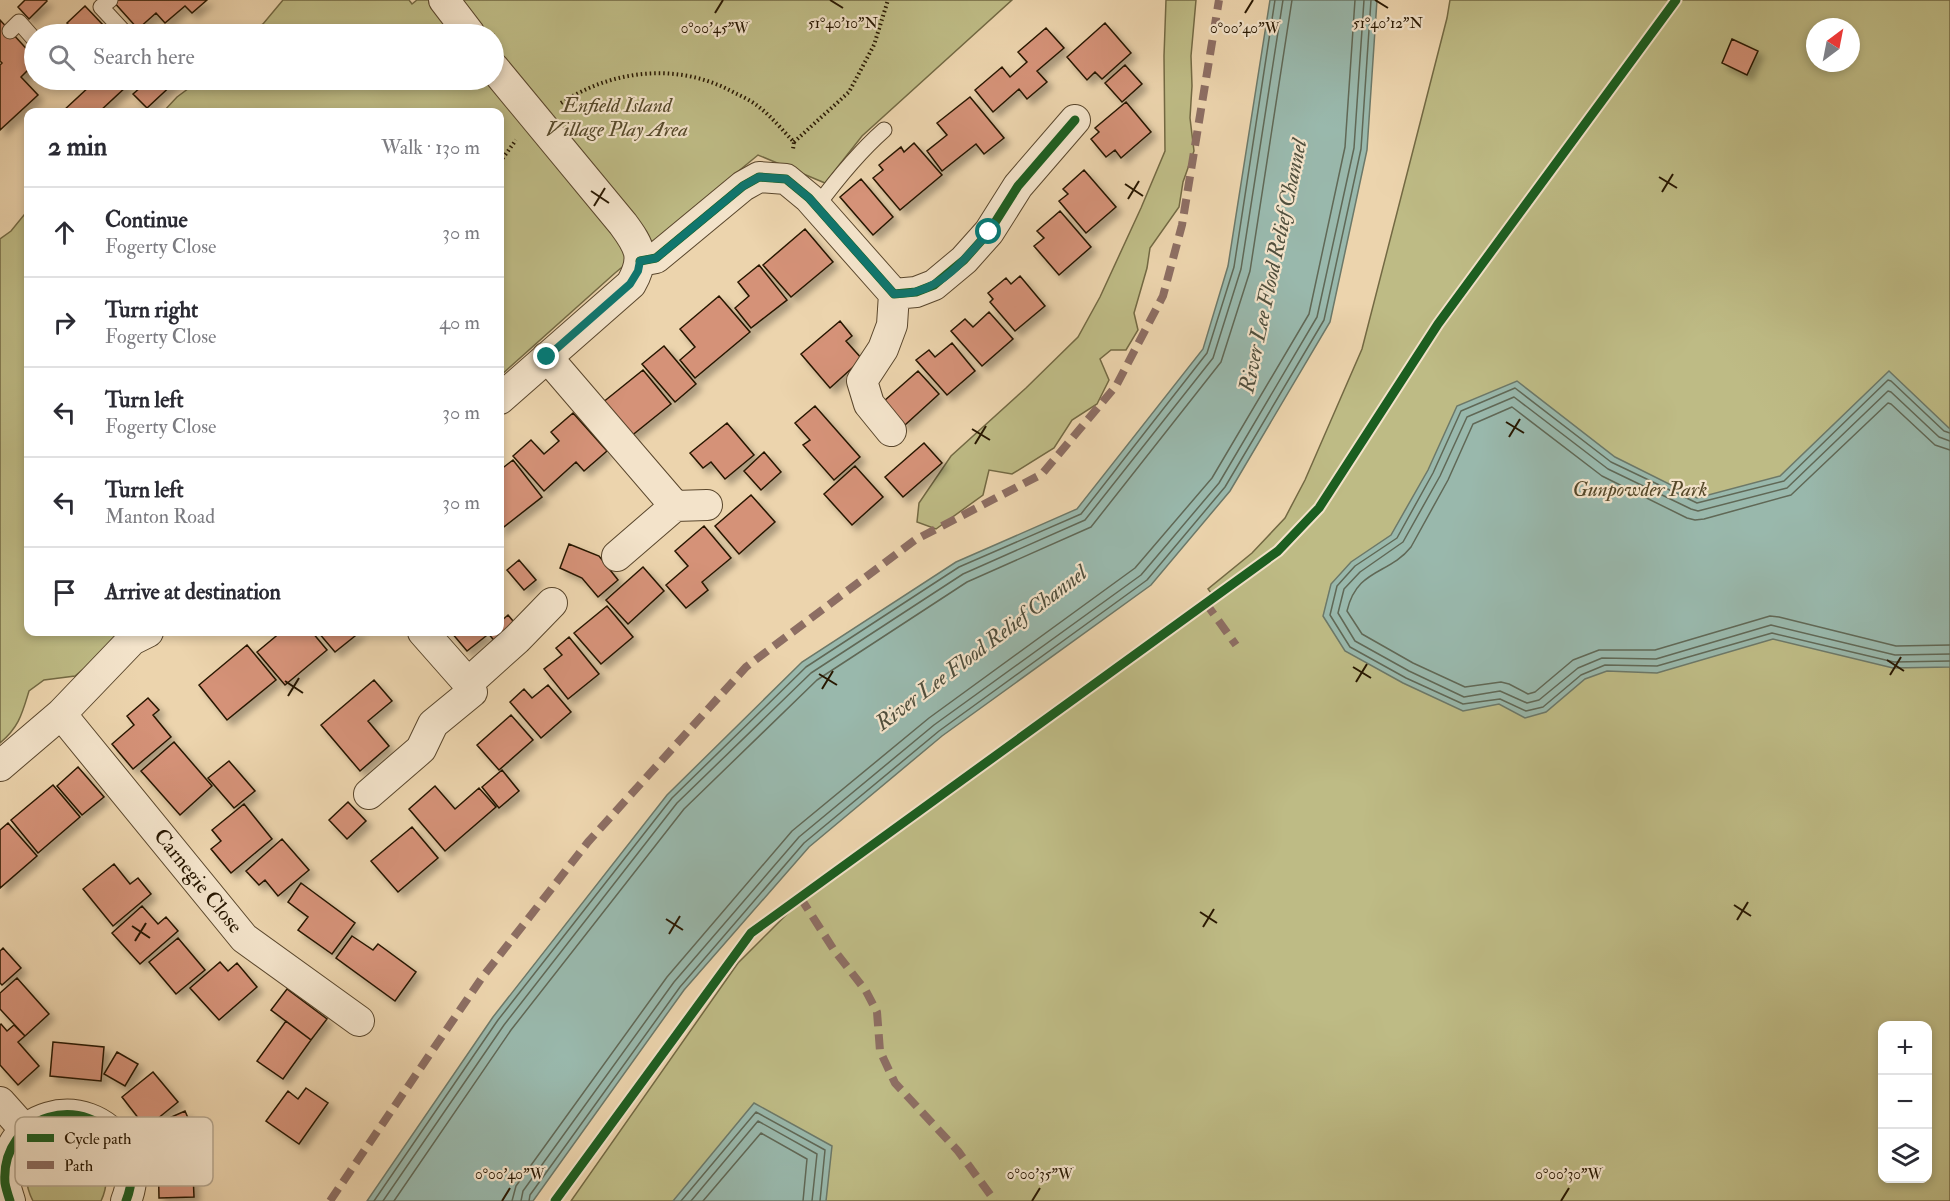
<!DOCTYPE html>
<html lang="en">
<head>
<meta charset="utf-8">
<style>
	body { margin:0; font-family:"IM FELL Double Pica",serif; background:#f2f2f3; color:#2b2b33 }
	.controls { position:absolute; right:18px; bottom:18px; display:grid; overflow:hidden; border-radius:12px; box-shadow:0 3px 9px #0003 }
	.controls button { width:54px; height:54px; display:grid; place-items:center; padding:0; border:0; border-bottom:2px solid #e1e1e2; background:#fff; color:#2b2b33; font:30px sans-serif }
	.compass { position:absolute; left:1806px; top:18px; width:54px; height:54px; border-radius:50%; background:#fff; box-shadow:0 3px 9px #0003; rotate:32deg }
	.stop { position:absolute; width:18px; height:18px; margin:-14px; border:4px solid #0f766e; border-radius:50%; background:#fff }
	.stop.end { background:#0f766e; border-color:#fff; box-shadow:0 2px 6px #0008 }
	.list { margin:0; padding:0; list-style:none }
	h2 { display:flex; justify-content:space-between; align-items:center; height:78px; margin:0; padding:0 24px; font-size:26px }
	h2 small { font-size:20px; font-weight:400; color:#7c7c81 }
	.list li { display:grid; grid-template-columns:39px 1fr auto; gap:18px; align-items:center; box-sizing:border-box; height:90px; padding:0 24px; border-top:2px solid #e1e1e2 }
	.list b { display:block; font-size:22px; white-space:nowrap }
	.list p { margin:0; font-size:20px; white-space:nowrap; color:#7c7c81 }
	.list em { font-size:20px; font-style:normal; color:#7c7c81 }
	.icon { flex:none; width:33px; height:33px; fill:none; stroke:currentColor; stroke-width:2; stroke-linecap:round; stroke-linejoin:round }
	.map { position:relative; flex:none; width:1950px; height:1201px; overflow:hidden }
	.search { position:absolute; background:#fff; box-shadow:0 3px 9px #0003; left:24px; top:24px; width:480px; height:66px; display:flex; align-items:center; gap:15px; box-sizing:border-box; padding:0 21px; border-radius:33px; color:#7c7c81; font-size:22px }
	.panel { position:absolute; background:#fff; box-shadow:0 3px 9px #0003; left:24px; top:108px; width:480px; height:528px; border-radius:12px }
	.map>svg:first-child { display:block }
	.green { fill:#bebb85; stroke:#736943; stroke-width:1.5; fill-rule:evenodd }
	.water { fill:#99b8ac; stroke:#6c7868; stroke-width:1.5 }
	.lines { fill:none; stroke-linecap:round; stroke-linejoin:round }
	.shore { stroke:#606856; stroke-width:1.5 }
	.building { fill:#d59278; stroke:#281701; stroke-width:1.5; filter:url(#shadow) }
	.lane-casing { stroke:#59462c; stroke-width:17 }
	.street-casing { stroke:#59462c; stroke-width:32 }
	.path { stroke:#281701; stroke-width:4; stroke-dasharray:1.5 3; stroke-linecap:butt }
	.lane { stroke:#f3e3ca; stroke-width:15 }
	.street { stroke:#f3e3ca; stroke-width:30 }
	.quiet { stroke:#8d6e63; stroke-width:8; stroke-dasharray:15 8; stroke-linecap:butt }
	.cycleway-casing { stroke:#f3e3ca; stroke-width:13 }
	.cycleway { stroke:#1b5e20; stroke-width:9 }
	.route { stroke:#0f766e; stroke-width:8 }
	.ticks { fill:none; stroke:#281701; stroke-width:2 }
	.labels { text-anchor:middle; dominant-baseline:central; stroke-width:4.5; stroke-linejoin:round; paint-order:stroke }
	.park-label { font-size:21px; font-style:italic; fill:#554829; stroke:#f3e3ca }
	.street-label { font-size:21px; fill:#281701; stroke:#f3e3ca }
	.water-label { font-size:22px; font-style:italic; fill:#504f3d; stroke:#f3e3ca }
	.key { fill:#f3e3ca; stroke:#b6a68e; stroke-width:1.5 }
	.key-label { font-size:16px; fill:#281701 }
	.ticks-label { font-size:15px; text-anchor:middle; fill:#281701; stroke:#f3e3ca; stroke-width:4.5; stroke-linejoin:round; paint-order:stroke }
</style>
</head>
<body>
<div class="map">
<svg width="1950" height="1201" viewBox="0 0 1950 1201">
	<defs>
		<filter id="shadow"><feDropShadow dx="5.5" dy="5.5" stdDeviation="3" flood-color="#0004"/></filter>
	</defs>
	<rect width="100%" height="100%" fill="#ecd4ad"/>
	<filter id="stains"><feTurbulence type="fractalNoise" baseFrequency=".00333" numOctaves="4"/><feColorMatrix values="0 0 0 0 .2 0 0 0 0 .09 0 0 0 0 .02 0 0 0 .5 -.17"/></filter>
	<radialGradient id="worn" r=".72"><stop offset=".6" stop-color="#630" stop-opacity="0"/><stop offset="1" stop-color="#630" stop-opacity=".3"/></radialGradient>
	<!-- green -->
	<path class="green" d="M283 0H409L412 4 417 0H1012L862 136 825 183 758 155 615 273 500 376V112H163L177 97 200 80H494V34H246L263 24Z
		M1166 0H1196L1191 56 1192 86 1190 118 1194 151 1183 182 1179 207 1150 248 1147 268 1134 313 1138 330 1126 350H1111L1100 359 1109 380 1097 404 1072 420 1054 448 1012 474 989 470 983 495 936 529 917 522 919 503 951 456 1026 388 1078 337 1100 297 1141 208 1165 151 1164 56Z
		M1450 0H1950V1201H571L738 963 802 899 1214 597 1208 589 1252 553 1285 518 1305 480 1362 349 1447 18ZM1815 27H1851V63H1815ZM1882 1026H1928V1178H1882Z
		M28 210V632H115L121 638 75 676 44 680 29 691C22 714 19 727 0 743V239L11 231Z
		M62 1139C66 1139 72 1139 76 1140 105 1146 112 1178 101 1201H33C18 1172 31 1148 62 1139Z"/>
	<!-- water -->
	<path class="water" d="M1270 0H1377L1367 150 1330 322 1230 491 1151 585 942 736 809 847 684 990 533 1201H367L493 1017 667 795 802 662 956 562 1077 509 1203 349 1228 266Z
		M1889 371 1950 429V667L1893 668 1773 639 1657 673 1607 671 1585 679 1546 712 1525 718 1499 704 1463 711 1403 683 1345 651 1323 616 1331 584 1351 562 1391 535 1428 470 1457 406 1517 381 1615 457 1697 498 1780 476Z
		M754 1103 832 1146 826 1201H673Z"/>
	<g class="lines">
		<!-- shore -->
		<path class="shore" d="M1950 433 1944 431 1891 381 1888 380 1784 481 1697 503 1611 462 1515 388 1461 411 1433 473 1397 538 1355 566 1337 586 1330 615 1350 647 1406 678 1463 704 1500 699 1526 711 1543 707 1581 675 1605 665 1657 666 1772 633 1894 662 1950 661
			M1950 441 1939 437 1891 392 1888 391 1787 488 1698 511 1691 509 1608 469 1514 397 1467 417 1440 476 1403 542 1360 572 1344 589 1338 613 1355 641 1409 671 1464 697 1500 691 1527 703 1539 700 1578 668 1602 658 1656 659 1771 625 1895 655 1950 654
			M1950 450 1935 445 1891 404 1888 403 1791 495 1704 519 1695 520 1687 518 1602 476 1512 407 1473 424 1448 480 1411 547C1389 575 1357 568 1347 611L1362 634 1413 663 1465 687 1501 682 1509 684 1528 694 1535 692 1573 660 1599 650H1655L1770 616 1779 617 1896 646 1950 645
			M374 1201 498 1020 672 798 806 667 959 567 1081 514 1207 353 1234 267 1275 0
			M383 1201 504 1025 677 803 811 673 963 574 1085 520 1213 358 1241 269 1283 0
			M394 1201 511 1030 684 809 817 680 967 582 1091 527 1221 362 1250 271 1292 0
			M512 1201 516 1186 667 977 792 831 929 718 1135 568 1212 478 1309 314 1345 147 1355 0
			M521 1201 523 1191 674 982 799 837 934 725 1141 575 1219 483 1317 317 1354 148 1364 0
			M529 1201 530 1195 680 987 804 843 939 731 1147 580 1225 487 1324 320 1361 149 1371 0
			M681 1201 756 1112 825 1150 820 1201
			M691 1201 758 1121 817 1154 812 1201
			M703 1201 761 1133 807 1159 803 1201"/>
	</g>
	<!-- building -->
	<path class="building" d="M25 0H46L47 1 29 19 18 7Z
		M112 0H207L192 13 185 6 165 23 156 13 138 29Z
		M85 6 104 26 95 34H78L67 23Z
		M0 20 34 57V64L21 77 38 95 0 130V65L2 63 0 61Z
		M1105 23 1131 53 1102 79 1095 72 1087 80 1067 57Z
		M1046 28 1064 48 1037 71 1047 82 1027 99 1019 89 993 112 975 90 1002 67 1010 77 1027 62 1018 52Z
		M1732 39 1758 51 1747 75 1722 63Z
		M1125 65 1142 84 1122 102 1105 83Z
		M86 80H122L128 85 99 112H62L91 85Z
		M149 80H177L147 108 133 94Z
		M970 97 1004 138 984 154 976 144 942 171 927 151 947 135 937 123Z
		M1126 102 1151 132 1121 158 1115 150 1106 157 1091 139 1099 132 1095 128Z
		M914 143 942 175 900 210 873 178 883 170 879 165 901 147 904 152Z
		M1084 170 1116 207 1086 233 1059 201 1068 194 1063 189Z
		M861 179 893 217 873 235 840 197Z
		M1060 211 1091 247 1059 275 1034 246 1044 238 1037 231Z
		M805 229 833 262 791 297 763 265Z
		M759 265 787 300 751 328 735 308 749 296 738 282Z
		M1020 276 1045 306 1015 331 990 302 993 299 988 293 1006 278 1011 284Z
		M719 296 750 332 695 378 680 360 695 347 680 329Z
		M989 312 1013 339 982 366 951 331 965 319 973 327Z
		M840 321 852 336 846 341 862 359 830 388 801 354Z
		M952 343 975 371 947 395 916 360 929 350 935 357Z
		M664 346 696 384 675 402 642 364Z
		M643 370 671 404 630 437 602 403Z
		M918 371 939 394 905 425 884 401Z
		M815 406 860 457 834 480 803 445 810 440 795 423Z
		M573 413 607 451 584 471 576 462 544 491 513 456 531 440 544 454 559 441 551 432Z
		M727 423 754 455 725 479 711 462 703 468 690 453Z
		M924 443 942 463 903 497 885 477Z
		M764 452 781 472 761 490 744 471Z
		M513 460 542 497 500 530V470Z
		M855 466 883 497 852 525 824 494Z
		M751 495 775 522 739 554 715 526Z
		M704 526 731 558 702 582 708 590 686 608 666 585 688 566 675 551Z
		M569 544 599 556 618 580 598 597 582 578 560 568Z
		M519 560 536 580 524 590 507 570Z
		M643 567 664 591 628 624 606 600Z
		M607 606 633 637 601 664 574 633Z
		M508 615 518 627 497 644 487 632H500V622Z
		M281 632H312L327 650 285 685 257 652Z
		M318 632H360L335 652Z
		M451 632H482L486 636 467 651Z
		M569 637 599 674 568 699 544 669 562 655 556 648Z
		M247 645 276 680 227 720 199 685Z
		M374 680 392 701 368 721 389 746 360 771 321 725Z
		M548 685 571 712 541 738 510 702 524 689 532 698Z
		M148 698 159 710 153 715 171 737 133 769 112 744 134 725 127 716Z
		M511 715 533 740 499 770 477 745Z
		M174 742 212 786 180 815 141 771Z
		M229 761 255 791 234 808 208 778Z
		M78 767 104 797 82 815 57 786Z
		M502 770 519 791 499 808 482 787Z
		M53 785 80 817 38 853 11 820Z
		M435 786 455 809 479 788 496 807 445 851 409 809Z
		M348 802 366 821 347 839 329 820Z
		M244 804 272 839 231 873 211 849 221 841 212 830Z
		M8 823 37 856 0 888V830Z
		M412 827 438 858 398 892 371 861Z
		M282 839 309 870 278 896 265 880 259 885 246 871Z
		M114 864 130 884 138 878 151 894 113 926 83 889Z
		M301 883 355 923 332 954 298 930 308 917 288 902Z
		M142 906 158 924 166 917 178 931 140 964 112 933Z
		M352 936 373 950 378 944 416 972 395 1001 336 958Z
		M178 938 205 970 176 994 149 962Z
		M3 948 21 968 2 985 0 983V951Z
		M220 962 228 971 237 963 257 987 219 1020 190 988Z
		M17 978 49 1014 25 1036 0 1009V993Z
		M287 989 327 1019 311 1040 271 1010Z
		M286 1021 311 1040 283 1079 257 1061Z
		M1 1024 7 1031 14 1025 25 1036 18 1042 39 1066 18 1085 0 1065V1025Z
		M53 1042 104 1047 101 1081 50 1076Z
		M117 1052 138 1064 125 1086 104 1074Z
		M153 1072 178 1102 146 1128 122 1097Z
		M306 1088 328 1103 299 1144 266 1121 288 1091 298 1099Z
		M185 1111 195 1134 168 1146 158 1123Z
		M192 1149 194 1197 159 1198 158 1150Z"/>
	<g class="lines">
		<defs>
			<path id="lane" d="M110 0 101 7 126 34
				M10 31 19 22 34 39
				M817 206C837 179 858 153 884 130"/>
			<path id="street" d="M444 0 470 34
				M494 68 623 224C640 247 646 258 631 284L500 399
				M640 261 656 258 743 186 759 177 786 179 809 198 894 294 916 292 934 285 964 260 989 232 1018 186 1075 120
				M547 357 675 506
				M891 431 869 404 862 381 883 349 892 325 894 294
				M617 556 675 506 707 505
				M468 683 517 639 552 603
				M61 714 244 938 359 1021
				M0 766 61 714 132 640 148 632
				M369 794 421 749 433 724 472 692 468 683 423 632
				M0 1102 25 1130
				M10 1201C8 1195 6 1189 5 1183 0 1114 87 1089 123 1147 134 1163 133 1184 126 1201"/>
		</defs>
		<!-- lane casing -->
		<use href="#lane" class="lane-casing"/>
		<!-- street casing -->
		<use href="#street" class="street-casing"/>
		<!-- path -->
		<path class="path" d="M561 103C614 69 679 62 735 93 743 97 752 101 759 107 772 117 783 131 794 142L793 149
			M794 142 849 92 874 45 888 0
			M500 162 516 140"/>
		<!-- lane -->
		<use href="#lane" class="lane"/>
		<!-- street -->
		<use href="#street" class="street"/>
		<!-- quiet -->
		<path class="quiet" d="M1205 602 1236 645
			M800 897 834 950 866 991 877 1012 880 1051 895 1083 958 1151 995 1201
			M330 1201 481 979 588 842 746 667 915 540 1042 474 1116 386 1163 296 1182 225 1219 0"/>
		<defs>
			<path id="cycleway" d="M640 261 656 258 743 186 759 177 786 179 809 198 894 294 916 292 934 285 964 260 989 232 1018 186 1075 120
				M10 1201C8 1195 6 1189 5 1183 0 1114 87 1089 123 1147 134 1163 133 1184 126 1201
				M555 1201 751 933 1278 551 1319 508 1438 324 1676 0"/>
		</defs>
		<!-- cycleway casing -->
		<use href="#cycleway" class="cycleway-casing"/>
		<!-- cycleway -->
		<use href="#cycleway" class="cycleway"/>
	</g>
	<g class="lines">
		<!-- route -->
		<path class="route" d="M547 357 630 284 638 271 640 261 656 258 743 186 759 177 786 179 809 198 894 294C902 293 910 294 918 291 947 283 969 254 989 232"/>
	</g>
	<!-- ticks -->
	<path class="ticks" d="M830 0 843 8M1375 0 1388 8M715 13 723 0M1245 13 1253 0M1659 177 1677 188M1125 184 1143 196M591 191 609 203M1662 192 1673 174M1128 199 1139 181M594 206 605 188M1506 422 1524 433M972 429 990 440M1509 437 1520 419M975 444 986 426M1887 660 1904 671M1353 667 1371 678M819 674 837 685M1890 675 1901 657M285 681 303 693M1356 682 1367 664M822 689 833 671M288 696 299 678M1734 905 1751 916M1200 912 1217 923M666 919 683 930M1737 920 1748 902M132 926 150 938M1203 927 1214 909M669 934 680 916M135 941 146 923M502 1201 510 1188M1032 1201 1040 1188M1561 1201 1569 1188"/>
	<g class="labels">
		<!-- park labels -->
		<g class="park-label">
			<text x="617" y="105">Enfield Island<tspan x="617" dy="24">Village Play Area</tspan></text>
			<text x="1640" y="489">Gunpowder Park</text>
		</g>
		<!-- street labels -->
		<g class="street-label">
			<text transform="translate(198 881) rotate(51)">Carnegie Close</text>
		</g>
		<!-- water labels -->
		<g class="water-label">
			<text transform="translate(1273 266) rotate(-78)">River Lee Flood Relief Channel</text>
			<text transform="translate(981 648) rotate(-37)">River Lee Flood Relief Channel</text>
		</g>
	</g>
	<!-- legend -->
	<rect x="15" y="1117" width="198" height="69" rx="9" class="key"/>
	<rect x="27" y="1134" width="27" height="8" fill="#1b5e20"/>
	<rect x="27" y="1161" width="27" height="8" fill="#8d6e63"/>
	<g class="key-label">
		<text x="64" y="1144">Cycle path</text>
		<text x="64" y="1171">Path</text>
	</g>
	<g class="ticks-label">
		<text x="843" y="28">51°40'10"N</text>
		<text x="1388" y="28">51°40'12"N</text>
		<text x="715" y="33">0°00'45"W</text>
		<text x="1245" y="33">0°00'40"W</text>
		<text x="510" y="1179">0°00'40"W</text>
		<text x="1040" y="1179">0°00'35"W</text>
		<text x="1569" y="1179">0°00'30"W</text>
	</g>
	<rect width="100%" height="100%" filter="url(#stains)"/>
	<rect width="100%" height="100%" fill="url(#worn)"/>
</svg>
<div class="controls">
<button>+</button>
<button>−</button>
<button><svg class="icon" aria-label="layers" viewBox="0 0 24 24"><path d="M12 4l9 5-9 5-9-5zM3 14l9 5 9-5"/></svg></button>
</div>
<svg class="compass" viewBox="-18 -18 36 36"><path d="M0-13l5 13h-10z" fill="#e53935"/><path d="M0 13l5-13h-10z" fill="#7c7c81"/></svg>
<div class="stop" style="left:989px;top:232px"></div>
<div class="stop end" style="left:547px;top:357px"></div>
<div class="search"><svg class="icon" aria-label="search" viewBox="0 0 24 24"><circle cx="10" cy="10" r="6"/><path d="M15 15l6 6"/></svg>Search here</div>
<section class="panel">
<h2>2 min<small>Walk · 130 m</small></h2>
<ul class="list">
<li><svg class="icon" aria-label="ahead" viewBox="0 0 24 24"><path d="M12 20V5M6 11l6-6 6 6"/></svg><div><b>Continue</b><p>Fogerty Close</p></div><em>30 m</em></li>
<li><svg class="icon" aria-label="right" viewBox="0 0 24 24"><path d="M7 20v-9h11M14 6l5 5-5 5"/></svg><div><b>Turn right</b><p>Fogerty Close</p></div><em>40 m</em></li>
<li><svg class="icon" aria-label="left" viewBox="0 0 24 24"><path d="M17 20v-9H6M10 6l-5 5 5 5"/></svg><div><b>Turn left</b><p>Fogerty Close</p></div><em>30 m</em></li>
<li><svg class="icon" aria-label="left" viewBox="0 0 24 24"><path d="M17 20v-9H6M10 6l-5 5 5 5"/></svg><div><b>Turn left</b><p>Manton Road</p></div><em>30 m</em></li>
<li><svg class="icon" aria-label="arrive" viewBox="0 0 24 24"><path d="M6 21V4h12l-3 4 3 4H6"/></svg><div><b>Arrive at destination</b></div></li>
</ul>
</section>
</div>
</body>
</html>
